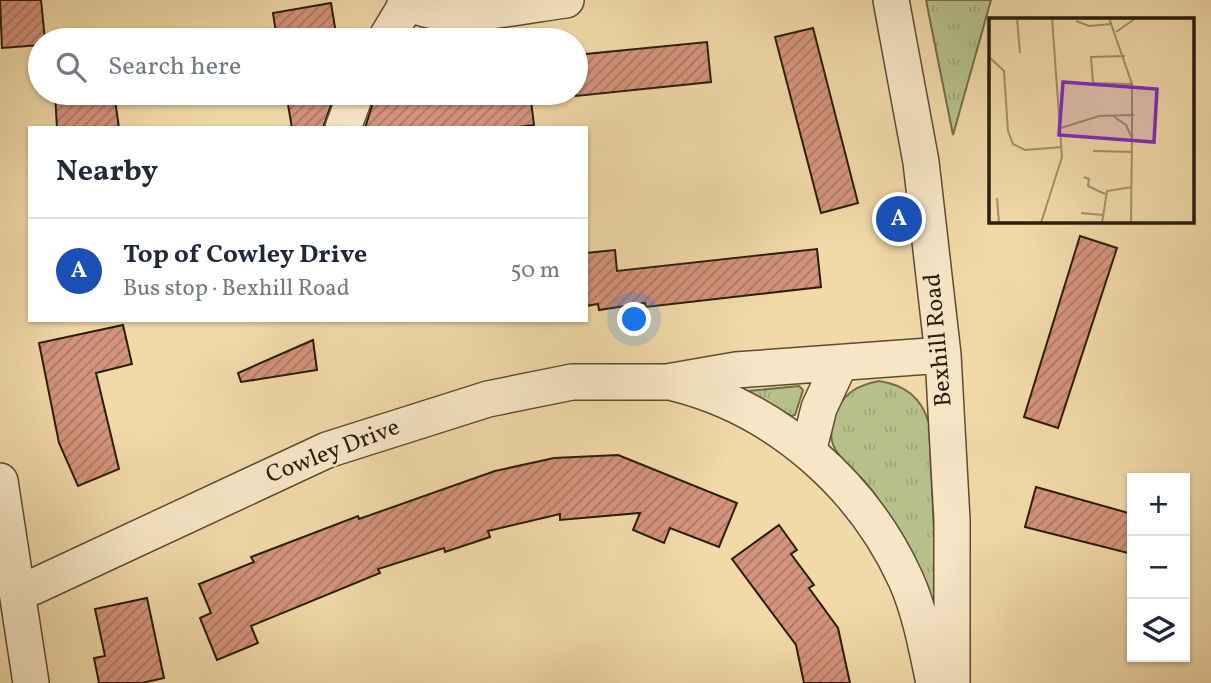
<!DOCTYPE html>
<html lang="en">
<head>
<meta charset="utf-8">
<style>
	body { margin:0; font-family:Vollkorn,serif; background:#f6f6f7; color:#1f2937 }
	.controls { position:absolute; right:21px; bottom:21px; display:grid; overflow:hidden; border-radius:0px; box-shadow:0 2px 5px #0004 }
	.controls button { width:63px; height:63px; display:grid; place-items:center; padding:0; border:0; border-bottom:2px solid #e0e1e3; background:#fff; color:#1f2937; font:35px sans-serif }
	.you { position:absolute; left:635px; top:320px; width:24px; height:24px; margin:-18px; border:5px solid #fff; border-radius:50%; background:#1a73e8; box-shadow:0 0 0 10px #1a73e833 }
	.badge { display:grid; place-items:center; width:46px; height:46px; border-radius:50%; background:#ea580c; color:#fff; font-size:23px; font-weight:700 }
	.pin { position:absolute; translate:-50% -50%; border:4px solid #fff; box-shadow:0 2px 7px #0006 }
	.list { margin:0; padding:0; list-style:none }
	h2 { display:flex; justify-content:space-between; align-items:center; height:91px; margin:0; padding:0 28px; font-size:30px }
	h2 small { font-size:23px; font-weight:400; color:#747a83 }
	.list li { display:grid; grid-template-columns:46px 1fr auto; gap:21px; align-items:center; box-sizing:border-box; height:105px; padding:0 28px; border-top:2px solid #e0e1e3 }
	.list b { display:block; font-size:26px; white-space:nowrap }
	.list p { margin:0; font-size:23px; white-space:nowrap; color:#747a83 }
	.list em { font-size:23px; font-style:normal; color:#747a83 }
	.icon { flex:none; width:38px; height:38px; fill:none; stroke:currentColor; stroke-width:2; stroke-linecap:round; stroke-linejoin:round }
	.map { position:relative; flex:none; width:1211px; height:683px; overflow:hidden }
	.search { position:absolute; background:#fff; box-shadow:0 2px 5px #0004; left:28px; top:28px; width:560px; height:77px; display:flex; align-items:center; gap:18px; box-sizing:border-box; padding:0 24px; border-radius:38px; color:#747a83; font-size:26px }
	.panel { position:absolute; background:#fff; box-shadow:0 2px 5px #0004; left:28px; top:126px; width:560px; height:196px; border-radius:0px }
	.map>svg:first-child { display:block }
	.grass { fill:url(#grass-tufts); stroke:#706e4c; stroke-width:2 }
	.building { fill:url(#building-hatch); stroke:#291d0f; stroke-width:2 }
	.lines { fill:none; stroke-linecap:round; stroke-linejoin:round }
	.minor-casing { stroke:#5b4c35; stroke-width:38 }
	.minor { stroke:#f6e6c6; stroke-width:35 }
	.labels { text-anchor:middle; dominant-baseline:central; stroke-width:5; stroke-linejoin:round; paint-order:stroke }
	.street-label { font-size:24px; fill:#291d0f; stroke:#f6e6c6 }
	.inset-road { fill:none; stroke:#a18e6b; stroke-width:2 }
	.view { fill:#7b2cbf; fill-opacity:0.15; stroke:#7b2cbf; stroke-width:3.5 }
	.inset-edge { fill:none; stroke:#291d0f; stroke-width:3.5 }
</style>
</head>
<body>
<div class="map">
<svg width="1211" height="683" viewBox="0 0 1211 683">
	<defs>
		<pattern id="grass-tufts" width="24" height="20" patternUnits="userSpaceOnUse" patternTransform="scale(1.75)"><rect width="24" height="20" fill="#b7c08a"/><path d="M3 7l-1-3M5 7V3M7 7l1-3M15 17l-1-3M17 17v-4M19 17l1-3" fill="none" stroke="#9da576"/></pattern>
		<pattern id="building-hatch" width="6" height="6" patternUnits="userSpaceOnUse" patternTransform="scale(1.75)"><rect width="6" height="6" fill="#d4937c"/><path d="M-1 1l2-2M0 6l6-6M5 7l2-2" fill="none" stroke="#ac7764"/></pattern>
	</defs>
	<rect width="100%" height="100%" fill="#f1d9a8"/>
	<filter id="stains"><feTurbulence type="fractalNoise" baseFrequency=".00286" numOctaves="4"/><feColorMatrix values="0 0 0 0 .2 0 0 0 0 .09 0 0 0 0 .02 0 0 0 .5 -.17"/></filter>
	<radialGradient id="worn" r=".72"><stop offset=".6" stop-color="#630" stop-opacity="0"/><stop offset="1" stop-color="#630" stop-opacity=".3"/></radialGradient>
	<!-- grass -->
	<path class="grass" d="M926 0H991L953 135Z
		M879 381C905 385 921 397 929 423L938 619C922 585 907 549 889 517 882 504 871 488 861 478 838 454 822 446 837 410 845 392 859 385 879 381Z
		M799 386 803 390 795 415 791 416 748 391Z"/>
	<!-- building -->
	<path class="building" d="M0 0H41L45 40H40V45L2 48Z
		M331 3 337 40H277L273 13Z
		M813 28 858 203 821 213 775 37Z
		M707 42 711 82 576 96V55Z
		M55 93H114L119 128H57Z
		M286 93H335L323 128H292Z
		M376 93H530L534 125 510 128H365Z
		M1080 236 1117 248 1058 428 1024 417Z
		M817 249 821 287 646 307 645 303 599 310 598 304 586 306V253L615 250 617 271Z
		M123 325 132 364 96 373 119 469 78 486 59 443 39 343Z
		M313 340 317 370 241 382 238 373Z
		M618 455 737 503 719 547 670 528 664 543 633 530 640 513 560 520V514L488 531 490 537 445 552 444 548 378 569 380 573 251 626 258 643 217 660 200 618 211 613 199 584 254 562 251 557 358 516 359 519 495 471 554 458Z
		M1036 487 1132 514V554L1025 527Z
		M779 525 797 550 791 554 814 585 809 588 838 628 850 683H804L796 645 732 559Z
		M147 598 164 678 142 683H99L94 658 105 656 95 609Z"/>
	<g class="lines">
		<defs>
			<path id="minor" d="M405 0C440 26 523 5 566 0
				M891 0 921 162 943 355 952 520V683
				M385 40 408 2
				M343 128 356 93
				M674 383C776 408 863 485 906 580 920 611 927 650 934 683
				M808 452 819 408 840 363
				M0 481 31 683
				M18 588 33 587 327 450 488 399 572 382H667L736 370 943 355"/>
		</defs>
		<!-- minor casing -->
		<use href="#minor" class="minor-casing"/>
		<!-- minor -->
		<use href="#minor" class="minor"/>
	</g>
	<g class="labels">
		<!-- street labels -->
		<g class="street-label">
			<text transform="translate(939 340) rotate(-95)">Bexhill Road</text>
			<text transform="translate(333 452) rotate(-21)">Cowley Drive</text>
		</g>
	</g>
	<!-- overview -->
	<g transform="translate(989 18)">
		<rect width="205" height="205" fill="#f1d9a8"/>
		<path class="inset-road" d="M28 0 31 35M120 0 143 66V126M87 3 100 8 123 6M127 14 147 0M136 38 102 39 104 65 143 66M0 39 15 53 19 113 24 126 36 132 73 129M124 98 137 107 143 120 142 205M72 110 110 98 145 97M104 133 144 134M95 159 100 161 99 168 116 176M8 180 10 205M92 195 114 197M52 205 73 139 63 0M113 205 118 173 143 169"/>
		<path class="view" d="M74 64 168 71 165 124 70 117Z"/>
		<rect width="205" height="205" class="inset-edge"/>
	</g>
	<rect width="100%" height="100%" filter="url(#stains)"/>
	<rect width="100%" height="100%" fill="url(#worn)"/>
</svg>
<div class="controls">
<button>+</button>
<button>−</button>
<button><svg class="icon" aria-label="layers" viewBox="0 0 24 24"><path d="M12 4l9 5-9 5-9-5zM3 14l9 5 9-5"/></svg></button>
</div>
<div class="you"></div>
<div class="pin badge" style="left:899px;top:219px;background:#1a4fb4">A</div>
<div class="search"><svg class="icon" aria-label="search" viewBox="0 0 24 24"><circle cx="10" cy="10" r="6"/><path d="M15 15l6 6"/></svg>Search here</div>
<section class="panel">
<h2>Nearby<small></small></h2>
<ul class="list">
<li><span class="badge" style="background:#1a4fb4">A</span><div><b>Top of Cowley Drive</b><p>Bus stop · Bexhill Road</p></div><em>50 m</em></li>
</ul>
</section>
</div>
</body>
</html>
